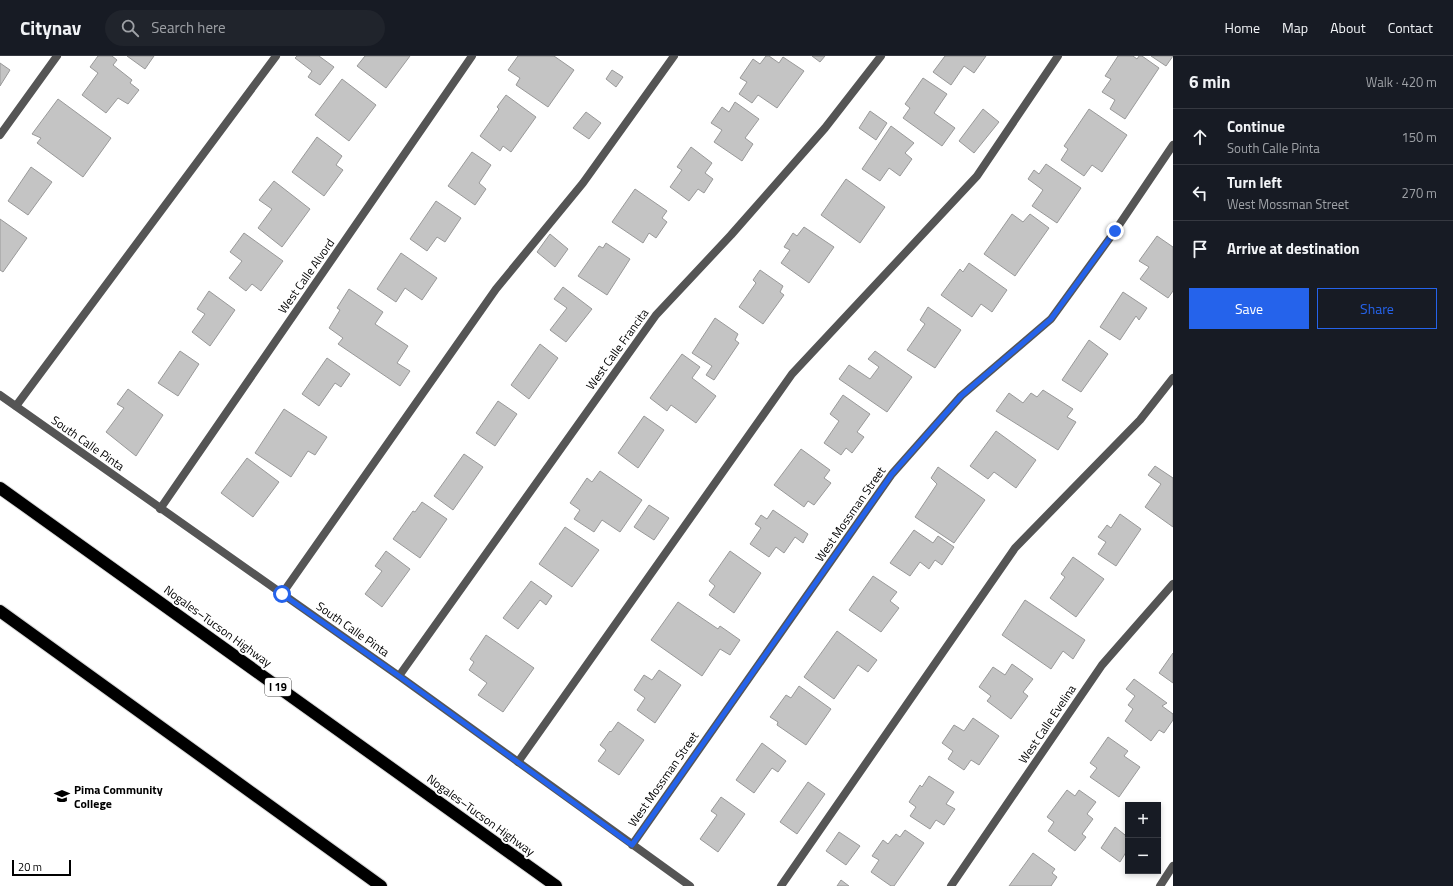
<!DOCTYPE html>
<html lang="en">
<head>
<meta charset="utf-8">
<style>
	body { margin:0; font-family:"Titillium Web",sans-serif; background:#20242c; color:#f1f3f6 }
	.controls { position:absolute; right:12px; bottom:12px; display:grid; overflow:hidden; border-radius:0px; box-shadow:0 2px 6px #0003 }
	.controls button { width:36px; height:36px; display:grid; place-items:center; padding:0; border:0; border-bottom:1px solid #363941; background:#171b24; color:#f1f3f6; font:20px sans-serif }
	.scale { position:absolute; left:12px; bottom:10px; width:59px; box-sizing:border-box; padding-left:4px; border:2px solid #000; border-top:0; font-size:11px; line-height:14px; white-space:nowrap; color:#000; -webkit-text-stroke:3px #fff; paint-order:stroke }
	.stop { position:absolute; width:12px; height:12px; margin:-9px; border:3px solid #2563eb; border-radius:50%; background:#fff }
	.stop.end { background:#2563eb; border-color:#fff; box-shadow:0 1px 4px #0008 }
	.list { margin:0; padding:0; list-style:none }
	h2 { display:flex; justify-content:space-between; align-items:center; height:52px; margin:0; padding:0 16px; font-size:17px }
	h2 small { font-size:13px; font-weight:400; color:#9ea1a6 }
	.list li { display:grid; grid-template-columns:26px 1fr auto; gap:12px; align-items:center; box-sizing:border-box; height:56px; padding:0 16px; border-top:1px solid #363941 }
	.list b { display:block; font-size:15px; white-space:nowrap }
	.list p { margin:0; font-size:13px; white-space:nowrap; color:#9ea1a6 }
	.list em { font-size:13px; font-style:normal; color:#9ea1a6 }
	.actions { display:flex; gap:8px; padding:12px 16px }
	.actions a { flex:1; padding:9px 0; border:1px solid #2563eb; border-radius:0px; text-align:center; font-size:14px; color:#2563eb }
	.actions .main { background:#2563eb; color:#fff }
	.icon { flex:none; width:22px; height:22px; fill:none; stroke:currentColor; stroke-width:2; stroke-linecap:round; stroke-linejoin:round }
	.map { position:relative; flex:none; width:1173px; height:830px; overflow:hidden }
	header { display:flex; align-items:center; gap:24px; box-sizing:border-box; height:56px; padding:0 20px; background:#171b24; border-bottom:1px solid #363941 }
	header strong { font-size:19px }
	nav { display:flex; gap:22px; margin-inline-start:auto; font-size:14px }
	.search { width:280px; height:36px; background:#20242c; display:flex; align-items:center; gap:10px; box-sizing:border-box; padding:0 14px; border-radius:22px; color:#9ea1a6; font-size:15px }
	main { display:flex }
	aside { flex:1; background:#171b24 }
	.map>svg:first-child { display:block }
	.building { fill:#c4c4c4; stroke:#999 }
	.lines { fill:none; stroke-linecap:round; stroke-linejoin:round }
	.motorway-casing { stroke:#dbdbdb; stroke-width:14 }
	.service { stroke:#555; stroke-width:8 }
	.minor { stroke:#555; stroke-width:8 }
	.motorway { stroke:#000; stroke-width:12 }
	.route { stroke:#2563eb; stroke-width:5 }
	.labels { text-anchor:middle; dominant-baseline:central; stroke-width:4; stroke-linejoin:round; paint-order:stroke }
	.shield { fill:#fff; stroke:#4c4c4c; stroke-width:1 }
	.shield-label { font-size:11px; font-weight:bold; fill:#000 }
	.street-label { font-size:12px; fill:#000; stroke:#fff }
	.poi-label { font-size:12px; font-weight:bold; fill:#000; stroke:#fff; text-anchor:start }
</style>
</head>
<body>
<header>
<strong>Citynav</strong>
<div class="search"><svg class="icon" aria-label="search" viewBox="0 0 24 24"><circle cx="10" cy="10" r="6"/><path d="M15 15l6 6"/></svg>Search here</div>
<nav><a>Home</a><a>Map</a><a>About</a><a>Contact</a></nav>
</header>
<main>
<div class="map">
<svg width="1173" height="830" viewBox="0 0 1173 830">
	<rect width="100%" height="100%" fill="#fff"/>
	<!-- building -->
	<path class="building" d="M98 0H112L117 4 113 9 132 24 130 27 139 34 128 48 118 42 106 57 82 39 98 17 90 11Z
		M127 0H154L145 13Z
		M297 0H319L334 11 320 29 308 21 312 15 295 2Z
		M365 0H410L386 32 357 10Z
		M518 0H554L574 14 548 51 516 29 520 22 508 14Z
		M766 0H769L779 7 783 1 804 15 777 52 758 39 752 47 739 38 747 26 740 22 753 3 760 8Z
		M812 0H825L820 6Z
		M945 0H986L974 17 964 10 951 29 933 16Z
		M1118 0H1133L1137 3 1139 0H1142L1159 12 1125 63 1110 53 1115 44 1102 36 1111 23 1105 20Z
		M1151 0H1173L1166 10Z
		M0 7 10 14 0 30Z
		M612 14 623 21 616 31 606 23Z
		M923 22 947 38 934 57 955 72 942 90 903 62 910 52 905 48Z
		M342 23 376 49 349 85 315 59Z
		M506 39 536 61 511 96 503 90 500 95 480 80 499 53 497 51Z
		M58 43 111 82 83 121 37 87 41 82 32 78Z
		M735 46 759 63 745 82 753 88 742 105 714 86 722 74 711 67 722 51 729 56Z
		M983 53 999 66 974 97 959 85Z
		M1089 53 1127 79 1102 116 1092 109 1084 120 1061 104 1068 93 1064 90Z
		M870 55 887 67 876 84 859 72Z
		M586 56 601 67 589 83 573 72Z
		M891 70 914 87 905 97 912 103 900 120 889 112 880 125 862 113Z
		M317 81 342 100 336 109 343 114 324 140 292 116Z
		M691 91 712 107 705 117 713 123 704 137 698 133 689 145 670 131 682 114 677 111Z
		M472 96 491 109 479 127 486 133 475 149 448 130Z
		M1046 108 1081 132 1057 167 1032 150 1043 134 1028 123 1034 114 1039 118Z
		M31 111 52 126 28 159 8 145Z
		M846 123 885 151 860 187 821 159Z
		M274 125 310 153 282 191 258 172 272 153 259 144Z
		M635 133 667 155 662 162 667 166 656 182 649 177 643 187 612 166Z
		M436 145 461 162 445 186 437 181 427 195 410 183Z
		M1012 158 1023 166 1030 158 1049 172 1015 220 984 198Z
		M0 163 27 182 3 216 0 214Z
		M804 171 834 191 809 227 781 207 790 194 784 191 793 177 797 180Z
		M244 177 283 205 261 235 252 228 246 235 229 222 242 205 230 196Z
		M550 178 568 193 555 211 537 196Z
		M1157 180 1173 191V235L1168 242 1140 223 1149 211 1139 205Z
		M606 187 630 203 607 239 578 220 599 190 603 192Z
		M401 197 437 222 422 244 405 232 396 246 377 233Z
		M969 207 1007 234 992 256 981 248 972 261 941 239 960 213 963 216Z
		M760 214 783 230 780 236 784 239 763 268 739 251 756 227 753 224Z
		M563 231 592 253 566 286 550 274 567 252 554 243Z
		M349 233 383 256 375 268 408 290 397 307 410 315 400 330 338 288 343 282 329 272 340 254 337 252Z
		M209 235 235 254 210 290 192 276 205 258 197 253Z
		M1123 236 1147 252 1139 264 1136 260 1120 284 1100 271Z
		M928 251 961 274 935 312 907 294 925 268 920 264Z
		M715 262 738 278 735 284 739 287 714 324 706 319 712 310 692 297Z
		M1089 284 1108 298 1081 336 1062 324Z
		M540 288 558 302 529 343 511 329Z
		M180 295 199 308 178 340 158 327Z
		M875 295 912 321 887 356 839 323 849 309 870 323 879 311 868 303Z
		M682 298 700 311 692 322 716 340 696 367 671 349 667 355 650 342Z
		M327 302 350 318 341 331 335 327 319 350 302 338Z
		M128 333 163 359 136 400 106 376 124 352 117 348Z
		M1043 334 1073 353 1067 361 1076 366 1058 394 996 355 1009 337 1023 347 1031 337 1037 341Z
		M843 339 870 358 857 376 864 381 852 397 846 392 841 399 824 387 839 365 830 358Z
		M498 345 517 358 495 390 476 377Z
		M284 353 327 381 315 399 308 395 291 421 255 397Z
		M644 360 664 374 638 412 618 397Z
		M996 375 1036 404 1016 432 994 416 988 423 970 410Z
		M801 393 830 414 824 422 831 427 814 449 808 445 804 451 774 429Z
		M464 398 483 411 453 454 434 440Z
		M247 402 279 426 253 461 221 437Z
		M1155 410 1173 422V471L1145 451 1161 428 1148 419Z
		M938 411 985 444 954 487 915 461 937 428 931 422Z
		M600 415 642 444 620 476 602 464 594 476 574 463 580 454 570 447 587 422 592 426Z
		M422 446 447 463 420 502 393 483 413 455 415 456Z
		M649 449 669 462 654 484 634 471Z
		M773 454 808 478 803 487 795 481 784 497 776 491 769 501 750 488 761 472 755 468 761 459 767 463Z
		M1120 458 1141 473 1116 510 1098 498 1106 486 1098 481 1107 469 1111 472Z
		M565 471 599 494 572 531 539 508Z
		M914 474 933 487 938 480 954 491 942 509 935 504 929 513 920 506 910 520 890 507Z
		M386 495 410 513 382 551 365 538 382 515 375 510Z
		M730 495 761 517 734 557 709 539 715 530 709 525Z
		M1073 501 1104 523 1076 561 1050 542 1065 521 1061 518Z
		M873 520 897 536 890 545 899 552 881 576 849 554Z
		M531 525 552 540 546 549 540 544 518 573 503 562Z
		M1025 544 1085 584 1073 603 1063 595 1051 613 1002 579Z
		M678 546 718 573 720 570 740 584 730 599 720 593 702 620 651 584Z
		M837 575 877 604 868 616 858 609 834 643 804 621Z
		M486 579 534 612 503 656 478 639 487 627 469 614 474 606 470 603Z
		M1173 597V627L1159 617Z
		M1012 608 1033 623 1023 636 1028 640 1011 663 987 645 991 640 979 631 993 611 1005 619Z
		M659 614 681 629 655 667 637 654 645 642 634 634 644 619 652 624Z
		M1134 623 1167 647 1162 650 1173 658V664L1164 677 1159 674 1151 685 1125 665 1133 653 1128 649 1135 640 1126 633Z
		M799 630 831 653 806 689 777 669 778 666 770 661 786 639 791 642Z
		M973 662 999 680 979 709 971 704 964 714 948 703 953 695 942 687 954 669 964 675Z
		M618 666 644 684 619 719 598 705 606 694 600 689 610 675 611 676Z
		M1108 681 1128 695 1124 700 1140 711 1119 741 1090 721 1097 712 1090 707Z
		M762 687 786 705 778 716 772 712 754 737 736 724Z
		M929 720 954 736 946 748 955 753 944 769 936 764 930 773 910 760 916 751 909 746 920 729 922 731Z
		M808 726 825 738 797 778 780 766Z
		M1067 734 1075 740 1079 734 1096 746 1087 758 1093 763 1082 778 1086 781 1075 795 1048 775 1054 766 1047 761Z
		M721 741 745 758 718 796 700 783 717 759 711 755Z
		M1115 771 1125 779 1128 776V793L1120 806 1101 792Z
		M905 774 924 787 894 830H891L871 816 879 804 872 800 883 784 888 788 896 778 900 781Z
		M839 776 860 790 846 809 826 795Z
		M1033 797 1055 813 1052 817 1057 821 1051 830H1009Z
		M841 824 849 830H837Z"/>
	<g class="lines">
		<defs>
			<path id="motorway" d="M0 432 556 830
				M0 555 381 830"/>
		</defs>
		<!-- motorway casing -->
		<use href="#motorway" class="motorway-casing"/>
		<!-- service -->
		<path class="service" d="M16 350 276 0
			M282 538 496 233 583 127 674 0
			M518 706 792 318 977 120 1058 0
			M781 830 1015 492 1140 364 1173 322
			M1160 830 1173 810"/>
		<!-- minor -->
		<path class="minor" d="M0 79 57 0
			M0 339 399 620 690 830
			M160 453 472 0
			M399 620 656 259 731 179 825 72 881 0
			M632 789 892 418 961 340 1051 263 1115 175 1173 89
			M951 830 1102 609 1173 528"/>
		<!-- motorway -->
		<use href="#motorway" class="motorway"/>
	</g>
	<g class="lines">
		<!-- route -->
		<path class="route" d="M282 538 399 620 632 789 892 418 961 340 1051 263 1115 175"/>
	</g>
	<!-- icons -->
	<defs>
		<symbol id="university-bare" viewBox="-9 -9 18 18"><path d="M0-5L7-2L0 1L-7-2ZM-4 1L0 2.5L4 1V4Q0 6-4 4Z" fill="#000" stroke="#fff" stroke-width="2.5" paint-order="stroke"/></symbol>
	</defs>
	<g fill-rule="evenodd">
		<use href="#university-bare" x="51" y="729" width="22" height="22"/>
	</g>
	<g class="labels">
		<!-- shield labels -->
		<rect class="shield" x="265" y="622" width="26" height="18" rx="3"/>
		<g class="shield-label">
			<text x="278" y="631">I 19</text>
		</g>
		<!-- street labels -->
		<g class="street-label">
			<text transform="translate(306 220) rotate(-55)">West Calle Alvord</text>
			<text transform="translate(617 293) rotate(-54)">West Calle Francita</text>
			<text transform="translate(88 387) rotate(35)">South Calle Pinta</text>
			<text transform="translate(850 458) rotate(-55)">West Mossman Street</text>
			<text transform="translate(218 570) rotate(36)">Nogales–Tucson Highway</text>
			<text transform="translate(353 573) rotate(35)">South Calle Pinta</text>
			<text transform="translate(1047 668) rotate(-56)">West Calle Evelina</text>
			<text transform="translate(663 723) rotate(-55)">West Mossman Street</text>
			<text transform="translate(481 759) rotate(36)">Nogales–Tucson Highway</text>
		</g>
		<!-- poi labels -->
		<g class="poi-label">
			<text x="74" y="733">Pima Community<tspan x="74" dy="14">College</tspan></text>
		</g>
	</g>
</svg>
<div class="controls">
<button>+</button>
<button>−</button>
</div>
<div class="scale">20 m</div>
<div class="stop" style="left:282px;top:538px"></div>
<div class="stop end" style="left:1115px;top:175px"></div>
</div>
<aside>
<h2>6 min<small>Walk · 420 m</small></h2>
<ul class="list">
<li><svg class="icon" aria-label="ahead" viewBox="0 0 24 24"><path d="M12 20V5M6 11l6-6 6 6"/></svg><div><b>Continue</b><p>South Calle Pinta</p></div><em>150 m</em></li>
<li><svg class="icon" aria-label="left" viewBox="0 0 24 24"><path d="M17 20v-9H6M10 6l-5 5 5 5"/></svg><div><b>Turn left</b><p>West Mossman Street</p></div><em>270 m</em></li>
<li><svg class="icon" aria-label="arrive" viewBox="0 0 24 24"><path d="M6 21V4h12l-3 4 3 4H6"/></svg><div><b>Arrive at destination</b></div></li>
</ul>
<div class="actions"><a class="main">Save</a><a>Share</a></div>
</aside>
</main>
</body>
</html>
